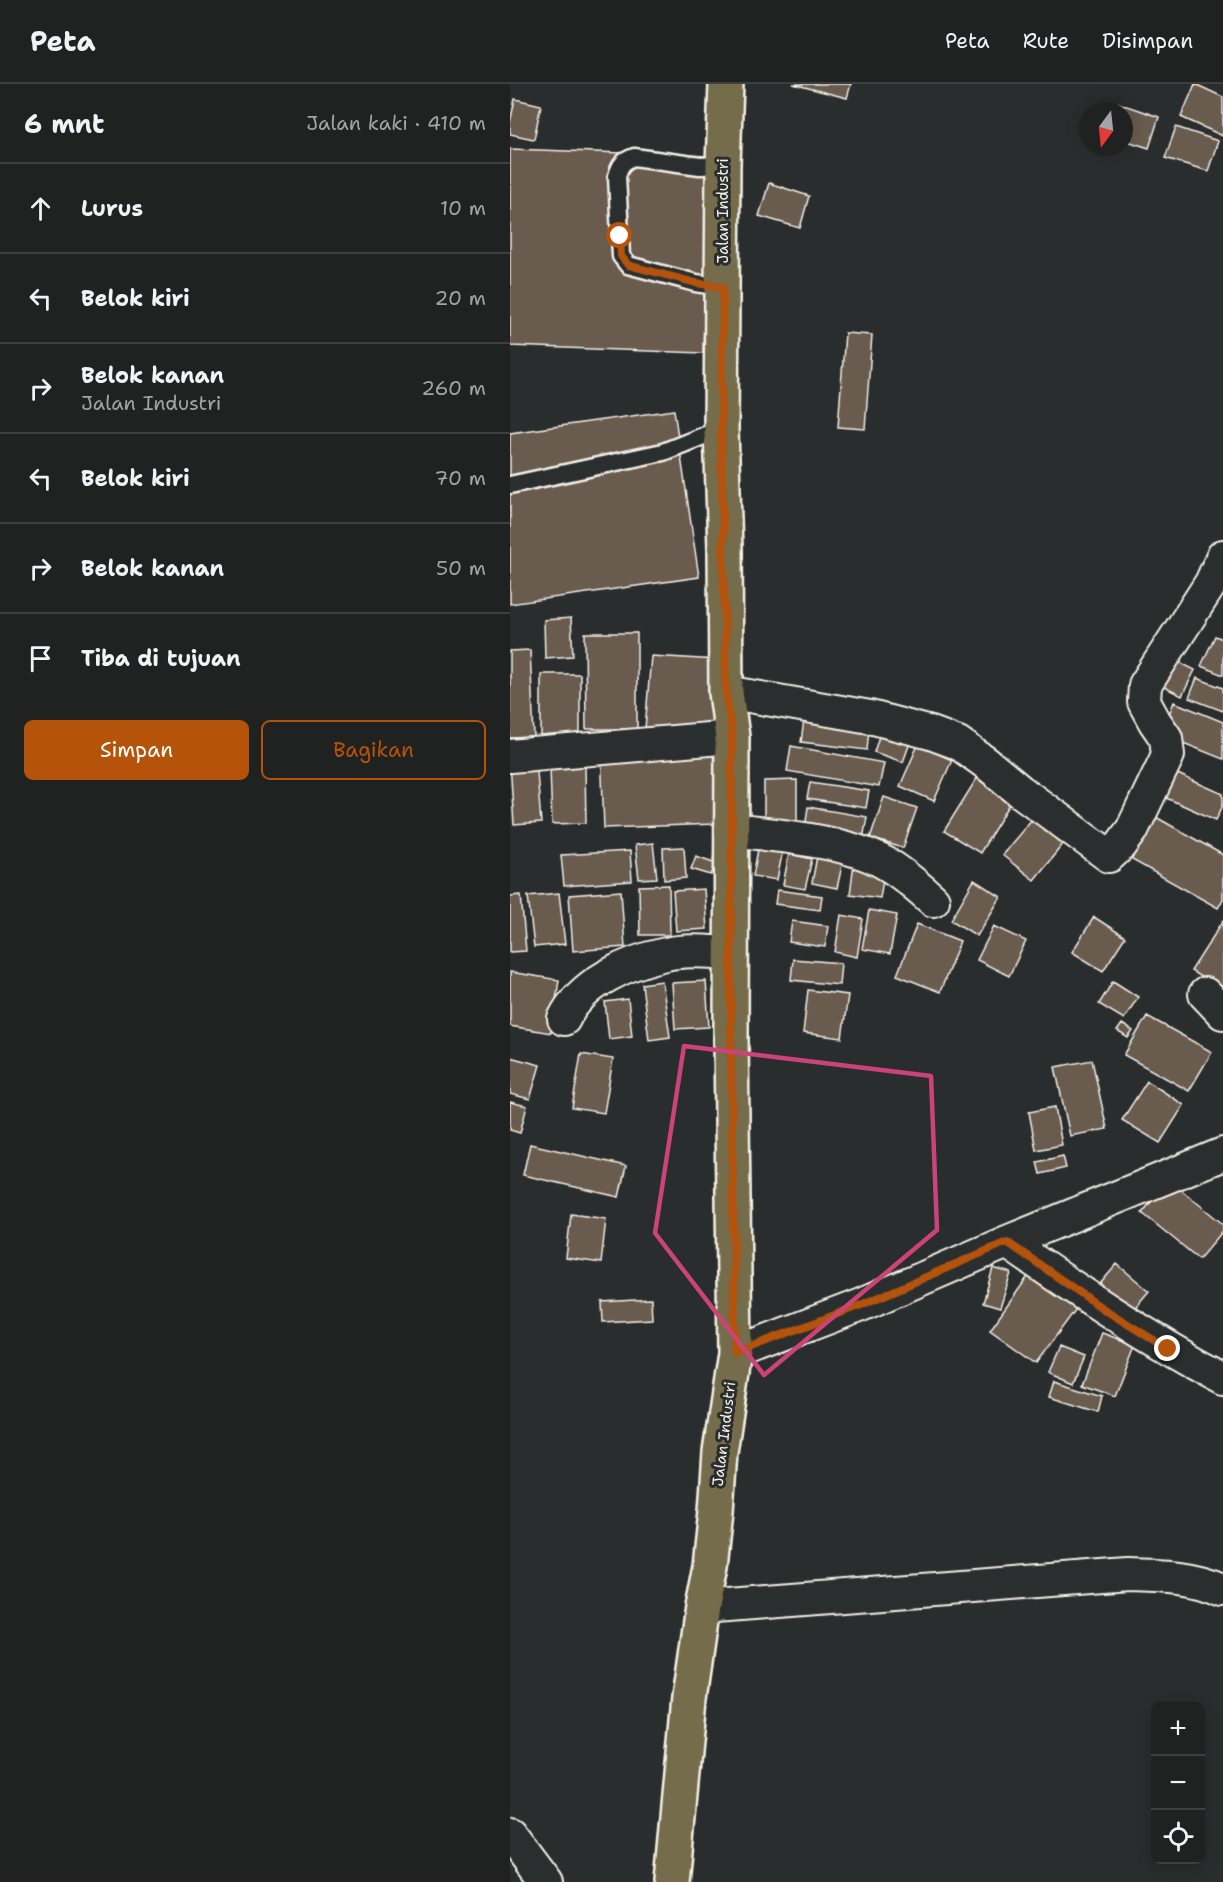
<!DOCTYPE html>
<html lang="id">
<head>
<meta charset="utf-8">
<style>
	body { margin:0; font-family:"Shantell Sans",sans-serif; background:#2d2f2f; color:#f1f3f6 }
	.controls { position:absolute; right:18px; bottom:18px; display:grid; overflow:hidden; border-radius:9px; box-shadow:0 3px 15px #0003 }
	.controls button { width:54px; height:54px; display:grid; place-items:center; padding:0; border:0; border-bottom:2px solid #3d3f40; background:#202222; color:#f1f3f6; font:30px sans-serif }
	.compass { position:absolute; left:569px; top:18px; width:54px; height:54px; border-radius:50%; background:#202222; box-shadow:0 3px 15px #0003; rotate:195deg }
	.stop { position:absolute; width:18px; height:18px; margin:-14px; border:4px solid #b45309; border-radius:50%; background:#fff }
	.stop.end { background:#b45309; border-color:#fff; box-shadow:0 2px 6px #0008 }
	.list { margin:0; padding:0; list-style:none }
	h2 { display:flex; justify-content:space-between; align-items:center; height:78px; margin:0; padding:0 24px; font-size:26px }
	h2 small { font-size:20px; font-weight:400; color:#a2a4a5 }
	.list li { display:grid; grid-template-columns:39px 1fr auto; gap:18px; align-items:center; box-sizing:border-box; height:90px; padding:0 24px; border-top:2px solid #3d3f40 }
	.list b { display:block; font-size:22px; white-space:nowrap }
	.list p { margin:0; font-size:20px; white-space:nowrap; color:#a2a4a5 }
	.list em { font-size:20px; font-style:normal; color:#a2a4a5 }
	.actions { display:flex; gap:12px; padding:18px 24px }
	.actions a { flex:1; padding:14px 0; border:2px solid #b45309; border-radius:9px; text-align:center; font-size:21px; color:#b45309 }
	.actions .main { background:#b45309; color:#fff }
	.icon { flex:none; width:33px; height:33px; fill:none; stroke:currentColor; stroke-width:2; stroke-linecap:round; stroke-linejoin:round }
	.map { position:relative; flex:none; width:713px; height:1798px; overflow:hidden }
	header { display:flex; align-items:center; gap:36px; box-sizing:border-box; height:84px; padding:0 30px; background:#202222; border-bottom:2px solid #3d3f40 }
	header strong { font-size:28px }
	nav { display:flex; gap:33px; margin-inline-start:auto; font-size:21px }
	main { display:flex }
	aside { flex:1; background:#202222 }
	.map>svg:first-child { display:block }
	.building { fill:#695c50; stroke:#f4f1e8; stroke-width:1.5 }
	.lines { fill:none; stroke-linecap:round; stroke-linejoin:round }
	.service-casing { stroke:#f4f1e8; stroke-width:21 }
	.minor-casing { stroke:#f4f1e8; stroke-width:36 }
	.primary-casing { stroke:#f4f1e8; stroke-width:38 }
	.service { stroke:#2a2d2e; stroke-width:16 }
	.minor { stroke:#2a2d2e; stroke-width:32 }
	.primary { stroke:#746c4b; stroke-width:33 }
	.route { stroke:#b45309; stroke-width:8 }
	.marked { fill:none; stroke:#cc4377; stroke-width:4.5; stroke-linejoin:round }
	.labels { text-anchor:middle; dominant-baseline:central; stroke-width:6; stroke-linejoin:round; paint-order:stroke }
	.street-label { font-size:15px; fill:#f4f1e8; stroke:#2a2d2e }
</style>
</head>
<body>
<header>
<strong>Peta</strong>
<nav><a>Peta</a><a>Rute</a><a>Disimpan</a></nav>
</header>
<main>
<aside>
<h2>6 mnt<small>Jalan kaki · 410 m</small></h2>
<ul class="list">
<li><svg class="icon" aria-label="ahead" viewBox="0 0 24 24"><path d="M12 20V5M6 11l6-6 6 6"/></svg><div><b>Lurus</b></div><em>10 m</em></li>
<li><svg class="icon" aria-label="left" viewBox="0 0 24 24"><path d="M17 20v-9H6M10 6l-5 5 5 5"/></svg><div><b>Belok kiri</b></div><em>20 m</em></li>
<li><svg class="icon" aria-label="right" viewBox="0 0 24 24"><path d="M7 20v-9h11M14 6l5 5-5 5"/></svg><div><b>Belok kanan</b><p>Jalan Industri</p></div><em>260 m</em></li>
<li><svg class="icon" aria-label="left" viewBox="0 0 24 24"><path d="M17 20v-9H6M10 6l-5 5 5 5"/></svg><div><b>Belok kiri</b></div><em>70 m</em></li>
<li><svg class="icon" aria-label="right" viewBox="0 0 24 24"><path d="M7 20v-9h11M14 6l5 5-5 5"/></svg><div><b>Belok kanan</b></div><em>50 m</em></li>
<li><svg class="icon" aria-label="arrive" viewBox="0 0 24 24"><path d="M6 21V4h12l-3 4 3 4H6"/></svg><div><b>Tiba di tujuan</b></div></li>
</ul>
<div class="actions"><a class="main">Simpan</a><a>Bagikan</a></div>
</aside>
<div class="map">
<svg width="713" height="1798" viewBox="0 0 713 1798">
	<rect width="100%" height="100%" fill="#2a2d2e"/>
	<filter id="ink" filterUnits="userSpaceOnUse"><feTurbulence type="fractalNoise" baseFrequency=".0167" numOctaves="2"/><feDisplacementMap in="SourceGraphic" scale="12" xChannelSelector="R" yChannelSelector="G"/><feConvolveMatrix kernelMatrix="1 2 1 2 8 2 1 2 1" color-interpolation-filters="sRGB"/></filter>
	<g filter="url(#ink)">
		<!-- building -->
		<path class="building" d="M283 0H341L337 14Z
			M685 0 713 13V52L671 33Z
			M5 15 31 21 24 55 0 50V39Z
			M608 19 649 33 639 64 614 56V27H605Z
			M666 43 708 57 698 87 655 74Z
			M0 65 199 72 193 269 0 262Z
			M259 99 299 112 290 144 249 132Z
			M335 249 362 251 355 345 328 343Z
			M164 326 189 493 0 520V349Z
			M61 534 63 572 35 574 34 536Z
			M75 549H127V645H76Z
			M705 552 713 555V591L691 582Z
			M20 566 24 653 0 654V567Z
			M651 569 685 586 672 612 638 595Z
			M141 572 208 576 202 650 135 645Z
			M31 590H70V656H31Z
			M687 594 713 604V627L679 614Z
			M664 618 713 638V675L651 650Z
			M294 636 359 644 357 666 291 658Z
			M371 646 401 656 393 678 364 668Z
			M408 661 442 676 424 717 390 702Z
			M203 662 206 740 94 744 91 666Z
			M281 662 374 679 369 703 277 687Z
			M26 675 31 739 4 741 0 678Z
			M75 682 76 739 42 740 40 684Z
			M663 688 713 710V721L706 736 652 712Z
			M467 694 503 715 470 769 434 747Z
			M287 696V749H254V697Z
			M300 698 359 707 356 724 297 715Z
			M374 713 407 724 393 764 360 754Z
			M298 723 357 733 352 761 294 751Z
			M630 724 713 771V815L708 824 606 767Z
			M522 735 553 760 524 796 492 771Z
			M143 759 147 794 129 795 125 761Z
			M249 760 273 765 267 796 243 792Z
			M174 763 176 794 154 796 153 764Z
			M120 767 122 797 54 802 51 771Z
			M279 770 302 775 295 805 273 801Z
			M186 772 206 779 201 791 181 785Z
			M307 772 333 777 327 804 302 799Z
			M344 779 375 784 370 814 340 810Z
			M464 796 491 813 467 852 441 836Z
			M159 801 160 851H130L129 802Z
			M194 805 197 845 166 847 163 807Z
			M267 806 312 812 310 826 265 820Z
			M111 807 115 863 63 867 59 811Z
			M49 809 55 860 24 863 18 812Z
			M11 811 16 867 0 868V812Z
			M359 826 387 831 380 870 352 865Z
			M331 831 353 835 347 873 325 868Z
			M584 833 615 853 593 887 562 868Z
			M282 837 318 842 315 863 279 858Z
			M713 837V907L681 887Z
			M407 840 450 857 430 908 387 891Z
			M484 842 516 857 499 892 467 876Z
			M283 875 331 879 329 901 281 896Z
			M0 888 49 896 41 949 0 942Z
			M152 897 160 953 139 956 132 900Z
			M196 897 199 943 165 945 162 899Z
			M603 897 628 913 614 935 589 920Z
			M298 906 338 911 332 954 293 949Z
			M118 915 122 952 99 955 95 918Z
			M637 932 702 968 679 1007 614 971Z
			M612 940 623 947 618 954 607 947Z
			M71 970 103 975 94 1029 62 1024Z
			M0 973 30 981 20 1015 0 1010Z
			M582 976 597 1045 560 1052 545 983Z
			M637 997 674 1021 650 1059 612 1036Z
			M0 1018 17 1022 10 1049 0 1046Z
			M545 1023 552 1061 526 1066 519 1028Z
			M20 1060 116 1082 109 1113 13 1091Z
			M553 1072 556 1084 530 1090 527 1078Z
			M659 1096 713 1140V1147L689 1175 632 1129Z
			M61 1130 96 1135 91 1179 56 1174Z
			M607 1180 639 1207 622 1227 590 1200Z
			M483 1184 501 1189 490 1224 473 1219Z
			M519 1191 566 1225 526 1279 480 1246Z
			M141 1215 142 1235 93 1238 92 1218Z
			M592 1249 625 1261 605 1312 572 1300Z
			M549 1263 574 1273 563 1299 538 1288Z
			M544 1297 592 1312 588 1328 539 1313Z"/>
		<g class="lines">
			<defs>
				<path id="service" d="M213 203 186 199 118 181 111 172 107 92C110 81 113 77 124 73L190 82 213 81
					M0 401 153 368 211 345"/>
				<path id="minor" d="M216 608 360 633 421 649 448 659 476 679 510 707 599 772 611 761 622 746 658 671 656 654 645 638 634 618 635 601 701 499 713 472
					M0 672 222 653
					M221 746C269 752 334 756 375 779 393 789 408 803 423 816
					M695 910 713 929
					M54 935C71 899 118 878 156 870 177 865 200 868 221 869
					M497 1158C568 1207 637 1254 713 1294
					M225 1269 351 1221 497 1158 713 1070
					M192 1523 618 1490C651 1491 683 1491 713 1505
					M0 1750 36 1798"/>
				<path id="primary" d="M162 1798 179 1614 192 1523 200 1482 206 1427 210 1368 225 1269 221 956 222 653 216 608 215 465 211 345 213 81 216 0"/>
			</defs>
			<!-- service casing -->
			<use href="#service" class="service-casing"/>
			<!-- minor casing -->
			<use href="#minor" class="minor-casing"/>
			<!-- primary casing -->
			<use href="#primary" class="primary-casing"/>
			<!-- service -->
			<use href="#service" class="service"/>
			<!-- minor -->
			<use href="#minor" class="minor"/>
			<!-- primary -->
			<use href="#primary" class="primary"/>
		</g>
	</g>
	<g class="lines" filter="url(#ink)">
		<!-- route -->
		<path class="route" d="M110 152 111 172 118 181 186 199 213 203 211 345 216 608 222 653 221 956 225 1269 351 1221 497 1158 592 1224 658 1265"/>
	</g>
	<!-- marked area -->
	<path class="marked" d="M174 962 421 992 427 1146 254 1291 145 1149Z"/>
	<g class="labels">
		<!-- street labels -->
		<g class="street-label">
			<text transform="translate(213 127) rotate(-90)">Jalan Industri</text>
			<text transform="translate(214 1350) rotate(-83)">Jalan Industri</text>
		</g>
	</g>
</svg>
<div class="controls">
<button>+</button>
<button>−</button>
<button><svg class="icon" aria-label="locate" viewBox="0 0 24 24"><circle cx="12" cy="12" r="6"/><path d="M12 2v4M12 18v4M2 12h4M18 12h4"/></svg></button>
</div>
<svg class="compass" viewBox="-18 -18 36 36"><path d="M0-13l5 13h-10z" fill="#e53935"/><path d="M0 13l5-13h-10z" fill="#a2a4a5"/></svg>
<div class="stop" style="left:110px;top:152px"></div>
<div class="stop end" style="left:658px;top:1265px"></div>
</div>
</main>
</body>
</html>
